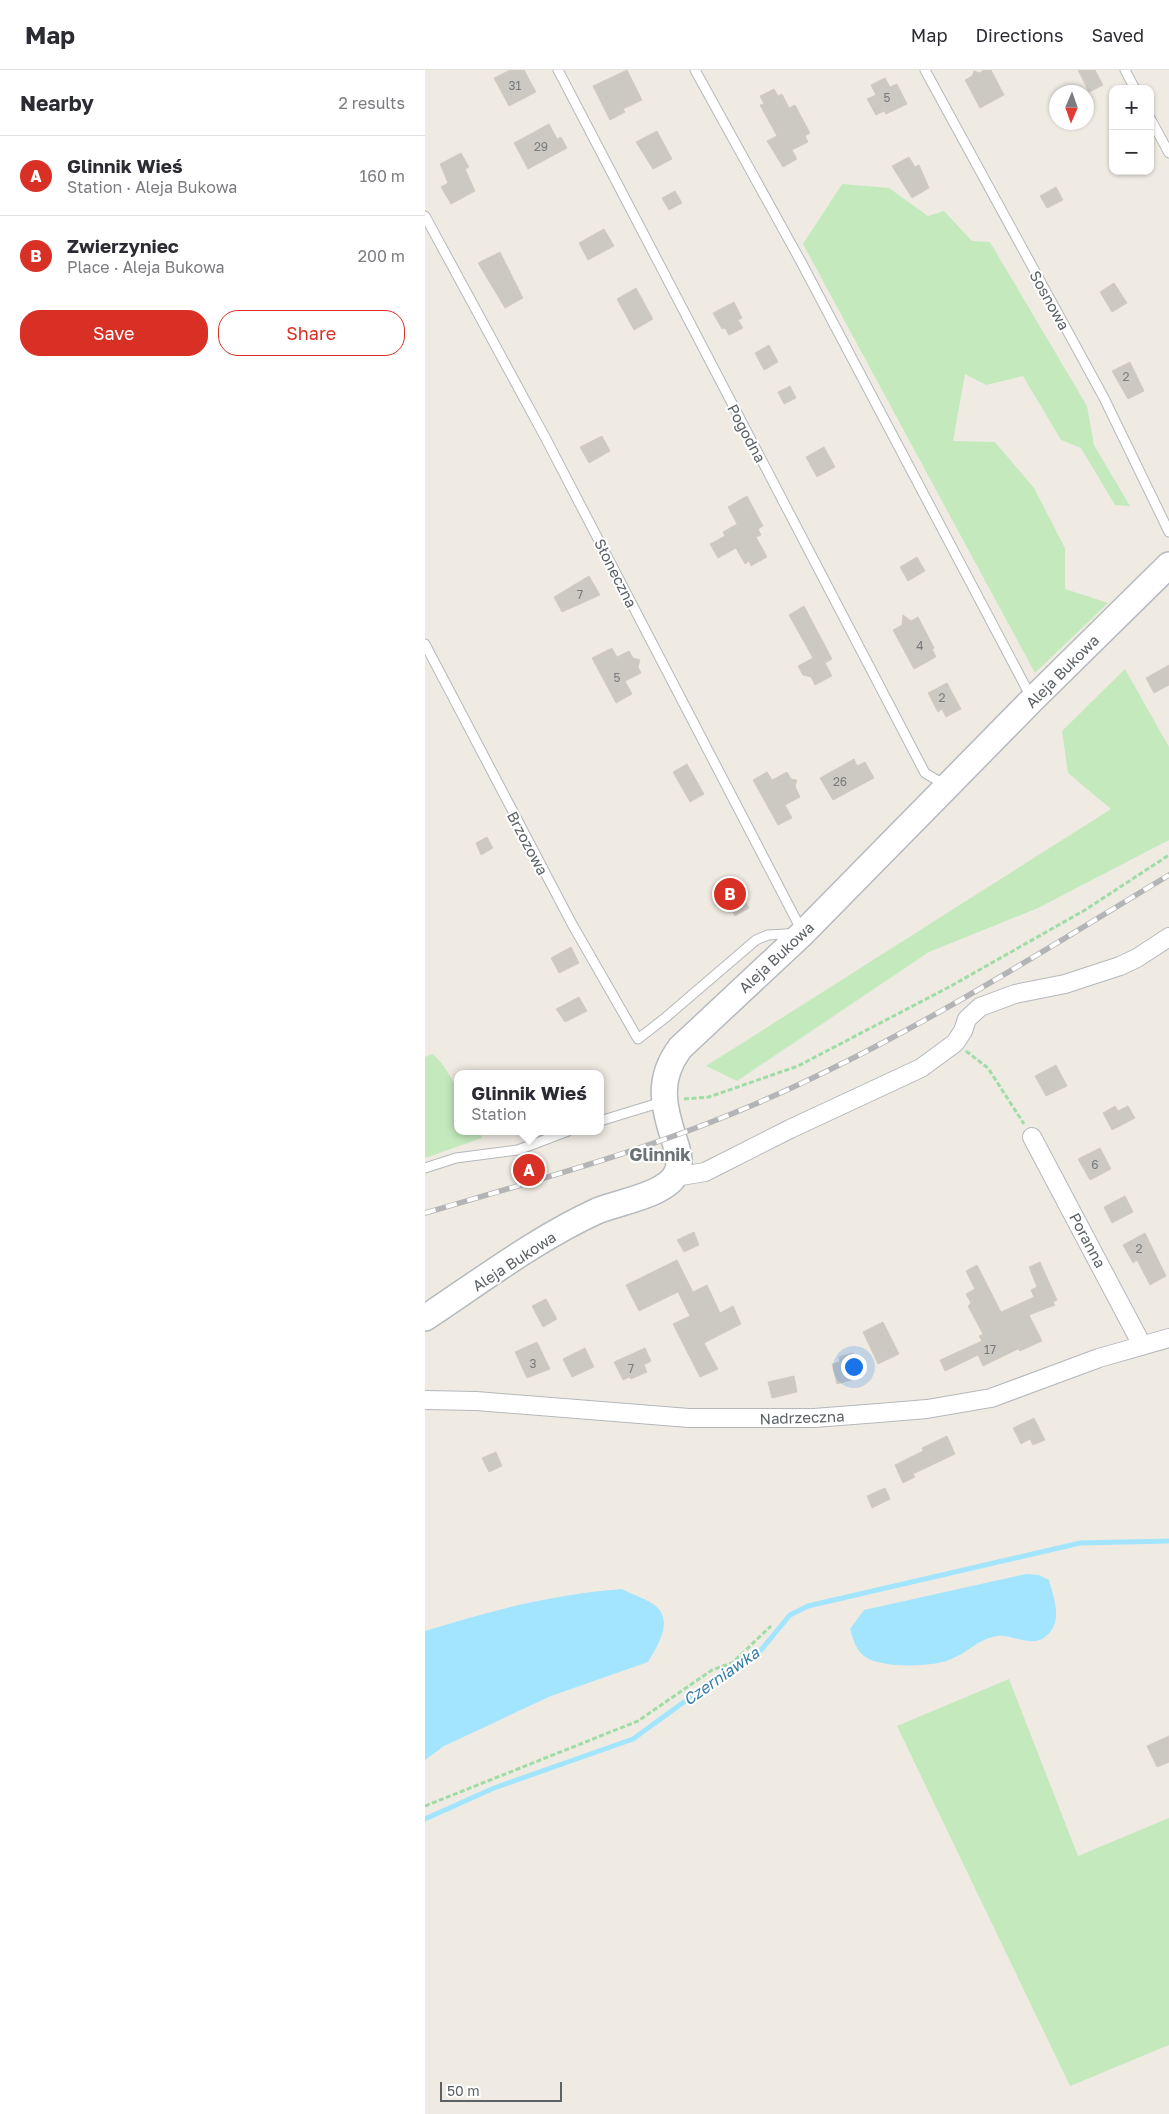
<!DOCTYPE html>
<html lang="en">
<head>
<meta charset="utf-8">
<style>
	body { margin:0; font-family:"Golos Text",sans-serif; background:#f2f2f3; color:#2b2b33 }
	.controls { position:absolute; right:15px; top:15px; display:grid; overflow:hidden; border-radius:10px; box-shadow:0 1px 4px #0004 }
	.controls button { width:45px; height:45px; display:grid; place-items:center; padding:0; border:0; border-bottom:1px solid #e1e1e2; background:#fff; color:#2b2b33; font:25px sans-serif }
	.compass { position:absolute; left:624px; top:15px; width:45px; height:45px; border-radius:50%; background:#fff; box-shadow:0 1px 4px #0004; rotate:182deg }
	.scale { position:absolute; left:15px; bottom:12px; width:122px; box-sizing:border-box; padding-left:5px; border:2px solid #5b6165; border-top:0; font-size:14px; line-height:18px; white-space:nowrap; color:#5b6165; -webkit-text-stroke:4px #fff; paint-order:stroke }
	.you { position:absolute; left:428px; top:1296px; width:18px; height:18px; margin:-12px; border:4px solid #fff; border-radius:50%; background:#1a73e8; box-shadow:0 0 0 8px #1a73e833 }
	.badge { display:grid; place-items:center; width:32px; height:32px; border-radius:50%; background:#d93025; color:#fff; font-size:16px; font-weight:700 }
	.pin { position:absolute; translate:-50% -50%; border:2px solid #fff; box-shadow:0 1px 5px #0006 }
	.popup { position:absolute; left:29px; top:1000px; width:150px; height:65px; box-sizing:border-box; display:grid; place-content:center; border-radius:10px; background:#fff; filter:drop-shadow(0 1px 4px #0005); font-size:16px; white-space:nowrap; color:#7c7c81 }
	.popup b { font-size:19px; color:#2b2b33 }
	.popup::after { content:''; position:absolute; left:50%; top:100%; margin-left:-10px; border:10px solid transparent; border-top-color:#fff }
	.list { margin:0; padding:0; list-style:none }
	h2 { display:flex; justify-content:space-between; align-items:center; height:65px; margin:0; padding:0 20px; font-size:21px }
	h2 small { font-size:16px; font-weight:400; color:#7c7c81 }
	.list li { display:grid; grid-template-columns:32px 1fr auto; gap:15px; align-items:center; box-sizing:border-box; height:80px; padding:0 20px; border-top:1px solid #e1e1e2 }
	.list b { display:block; font-size:19px; white-space:nowrap }
	.list p { margin:0; font-size:16px; white-space:nowrap; color:#7c7c81 }
	.list em { font-size:16px; font-style:normal; color:#7c7c81 }
	.actions { display:flex; gap:10px; padding:15px 20px }
	.actions a { flex:1; padding:11px 0; border:1px solid #d93025; border-radius:20px; text-align:center; font-size:18px; color:#d93025 }
	.actions .main { background:#d93025; color:#fff }
	.map { position:relative; flex:none; width:744px; height:2044px; overflow:hidden }
	header { display:flex; align-items:center; gap:30px; box-sizing:border-box; height:70px; padding:0 25px; background:#fff; border-bottom:1px solid #e1e1e2 }
	header strong { font-size:24px }
	nav { display:flex; gap:28px; margin-inline-start:auto; font-size:18px }
	main { display:flex }
	aside { flex:1; background:#fff }
	.map>svg:first-child { display:block }
	.green { fill:#c4e9bd }
	.water { fill:#a3e5ff }
	.lines { fill:none; stroke-linecap:round; stroke-linejoin:round }
	.stream { stroke:#a3e5ff; stroke-width:5 }
	.building { fill:#ccc8c2; stroke:#d4cbc1 }
	.lane-casing { stroke:#b4b8bb; stroke-width:11 }
	.street-casing { stroke:#b4b8bb; stroke-width:20 }
	.secondary-casing { stroke:#b5babf; stroke-width:28 }
	.path { stroke:#9fdca6; stroke-width:3; stroke-dasharray:5 2.5; stroke-linecap:butt }
	.lane { stroke:#fff; stroke-width:9 }
	.street { stroke:#fff; stroke-width:18 }
	.secondary { stroke:#fff; stroke-width:25 }
	.rail-casing { stroke:#b3b4b5; stroke-width:5.5 }
	.rail { stroke:#fff; stroke-width:4; stroke-dasharray:11; stroke-linecap:butt }
	.labels { text-anchor:middle; dominant-baseline:central; stroke-width:4; stroke-linejoin:round; paint-order:stroke }
	.number-label { font-size:12px; fill:#777b7c }
	.street-label { font-size:15px; fill:#5b6165; stroke:#fff }
	.water-label { font-size:16px; font-style:italic; fill:#337da7; stroke:#fff }
	.quarter-label { font-size:18px; font-weight:bold; fill:#6c7377; stroke:#fff }
</style>
</head>
<body>
<header>
<strong>Map</strong>
<nav><a>Map</a><a>Directions</a><a>Saved</a></nav>
</header>
<main>
<aside>
<h2>Nearby<small>2 results</small></h2>
<ul class="list">
<li><span class="badge">A</span><div><b>Glinnik Wieś</b><p>Station · Aleja Bukowa</p></div><em>160 m</em></li>
<li><span class="badge">B</span><div><b>Zwierzyniec</b><p>Place · Aleja Bukowa</p></div><em>200 m</em></li>
</ul>
<div class="actions"><a class="main">Save</a><a>Share</a></div>
</aside>
<div class="map">
<svg width="744" height="2044" viewBox="0 0 744 2044">
	<rect width="100%" height="100%" fill="#efebe3"/>
	<!-- green -->
	<path class="green" d="M417 114 464 118 503 146 519 141 547 171 565 172 662 336 669 375 705 436 690 435 656 378 636 370 598 306 561 315 540 304 528 371 570 372 609 418 640 478V519L683 533 610 603 378 174Z
		M700 599 744 677V770L613 838 504 882 312 1011 281 996 686 739 643 703 637 661Z
		M7 984C16 989 32 1015 33 1025 34 1036 33 1049 33 1061H54L57 1068 0 1088V987Z
		M584 1609 653 1786 744 1748V1975L645 2016 472 1656Z"/>
	<!-- water -->
	<path class="water" d="M601 1504 614 1505 624 1510C629 1529 639 1552 620 1567 607 1578 586 1564 572 1566 553 1569 541 1584 524 1590 507 1597 458 1598 442 1588 431 1582 428 1569 425 1559L439 1540Z
		M197 1519C206 1524 225 1530 232 1537 248 1553 232 1577 223 1592L126 1626 19 1676 0 1690V1561C63 1541 130 1524 197 1519Z"/>
	<g class="lines">
		<!-- stream -->
		<path class="stream" d="M0 1749 69 1718 208 1669 318 1589 336 1580 365 1545 383 1536 655 1473 744 1471"/>
	</g>
	<!-- building -->
	<path class="building" d="M85 0H99L111 22 84 36 69 8Z
		M202 0 217 30 198 39 200 42 185 50 168 16Z
		M559 0H566L579 25 555 38 540 10 547 6 549 1 554 3Z
		M653 0H670L678 15 664 22Z
		M460 8 465 17 472 14 482 34 461 44 459 41 451 45 442 29 451 25 446 15Z
		M349 19 353 26 357 24 364 38 370 35 385 63 380 66 383 72 367 80 372 89 358 97 342 71 352 66 335 35 339 34 335 26Z
		M124 54 132 69 136 67 142 78 103 99 89 73Z
		M232 61 247 89 228 99 211 72Z
		M36 83 44 97 40 99 50 121 26 134 16 117 23 113 15 94Z
		M484 87 490 97 494 95 504 118 487 128 467 96Z
		M631 117 638 130 622 138 615 126Z
		M250 121 257 133 244 140 237 128Z
		M179 159 189 176 163 190 154 173Z
		M75 182 98 228 80 238 53 193Z
		M689 213 702 233 687 242 675 222Z
		M211 218 228 249 209 260 192 229Z
		M309 232 317 248 313 250 318 258 304 265 300 258 297 259 288 243Z
		M344 275 353 292 339 300 330 283Z
		M705 292 719 321 703 329 687 301Z
		M365 316 371 328 359 334 353 322Z
		M177 366 185 381 164 393 155 377Z
		M399 377 410 397 392 407 381 387Z
		M322 426 338 456 333 459 336 465 331 467 342 487 326 496 324 491 320 494 311 478 293 488 285 474 300 466 298 462 312 454 303 437Z
		M492 487 500 501 483 511 475 497Z
		M164 506 175 525 137 542 129 527Z
		M379 536 407 589 400 593 407 606 390 615 386 607 378 605 373 596 388 588 364 545Z
		M478 545 486 551 493 547 509 578 507 579 511 587 489 599 468 560 477 555Z
		M187 578 192 587 204 581 208 588 215 590 213 597 216 603 200 611 207 624 191 633 167 588Z
		M744 595V615L729 623 721 608Z
		M522 613 536 639 521 647 517 639 513 642 503 623Z
		M429 689 432 696 440 692 449 708 408 730 395 708Z
		M262 694 279 724 265 732 248 702Z
		M342 702 347 710 362 702 366 709 372 710 370 716 375 727 360 735 367 748 353 755 328 710Z
		M62 767 68 778 56 785 51 773Z
		M310 810 324 838 310 846 306 839 302 841 291 820Z
		M146 877 154 893 134 903 126 888Z
		M154 927 162 941 140 952 131 939Z
		M631 995 642 1016 621 1026 610 1006Z
		M690 1036 693 1041 703 1036 710 1048 687 1060 678 1043Z
		M675 1078 686 1099 665 1110 653 1089Z
		M700 1126 708 1142 687 1153 679 1137Z
		M269 1162 274 1175 259 1182 252 1170Z
		M720 1163 741 1206 725 1215 712 1190 708 1193 698 1175Z
		M252 1190 268 1222 282 1215 295 1243 308 1236 316 1254 279 1273 293 1299 275 1307 248 1254 265 1246 253 1222 214 1241 201 1215Z
		M615 1192 632 1230 628 1232 630 1235 604 1245 617 1271 595 1281 593 1279 558 1296 553 1285 520 1301 515 1290 557 1271 554 1266 558 1264 543 1236 546 1233 541 1224 550 1219 541 1201 552 1195 576 1242 609 1227 606 1220 612 1217 604 1197Z
		M121 1229 132 1249 118 1257 107 1236Z
		M458 1252 474 1284 453 1294 438 1262Z
		M112 1272 125 1299 102 1308 90 1282Z
		M160 1278 169 1297 147 1307 138 1289Z
		M220 1278 226 1291 219 1295 222 1302 206 1309 204 1307 198 1310 189 1292Z
		M427 1283 433 1308 412 1314 407 1294 415 1292 414 1287Z
		M369 1306 372 1322 347 1328 343 1312Z
		M609 1348 620 1370 608 1375 605 1369 596 1374 588 1358Z
		M522 1366 530 1384 488 1404 490 1407 478 1413 470 1395 498 1381 497 1378Z
		M71 1382 77 1396 64 1402 57 1388Z
		M460 1418 465 1429 447 1438 442 1426Z
		M744 1666V1692L732 1697 722 1676Z"/>
	<g class="lines">
		<defs>
			<path id="lane" d="M133 0 500 703 522 716
				M270 0 375 190 606 627
				M500 0 679 328 744 462
				M700 0 710 19
				M725 48 744 83
				M0 146 120 367 378 863 343 865 331 870 240 948 213 969 147 854 0 574
				M175 1051 237 1032
				M0 1098 31 1088 93 1080 143 1061"/>
			<path id="street" d="M607 1067 717 1275
				M250 1107 280 1102 365 1059 496 998 530 973 538 961 542 949 555 937 590 924 640 914 695 896 712 888 744 867
				M0 1330 51 1331 264 1348H389L454 1343 502 1339 566 1328 674 1288 744 1268"/>
			<path id="secondary" d="M0 1248C56 1211 111 1169 172 1141 193 1132 243 1125 252 1102 257 1091 252 1079 249 1069 238 1035 232 1009 255 978L378 863 608 629 744 495"/>
		</defs>
		<!-- lane casing -->
		<use href="#lane" class="lane-casing"/>
		<!-- street casing -->
		<use href="#street" class="street-casing"/>
		<!-- secondary casing -->
		<use href="#secondary" class="secondary-casing"/>
		<!-- path -->
		<path class="path" d="M541 981 563 998 599 1054
			M259 1029 284 1027 373 996 526 916 660 840 744 785
			M0 1736 213 1651 287 1600 307 1593 346 1556"/>
		<!-- lane -->
		<use href="#lane" class="lane"/>
		<!-- street -->
		<use href="#street" class="street"/>
		<!-- secondary -->
		<use href="#secondary" class="secondary"/>
		<defs>
			<path id="rail" d="M0 1143C116 1109 234 1077 344 1028 485 966 613 884 744 805"/>
		</defs>
		<!-- rail casing -->
		<use href="#rail" class="rail-casing"/>
		<!-- rail -->
		<use href="#rail" class="rail"/>
	</g>
	<g class="labels">
		<!-- number labels -->
		<g class="number-label">
			<text x="90" y="15">31</text>
			<text x="462" y="27">5</text>
			<text x="116" y="76">29</text>
			<text x="701" y="306">2</text>
			<text x="155" y="524">7</text>
			<text x="495" y="575">4</text>
			<text x="192" y="607">5</text>
			<text x="517" y="627">2</text>
			<text x="415" y="711">26</text>
			<text x="670" y="1094">6</text>
			<text x="714" y="1178">2</text>
			<text x="565" y="1279">17</text>
			<text x="108" y="1293">3</text>
			<text x="206" y="1298">7</text>
		</g>
		<!-- street labels -->
		<g class="street-label">
			<text transform="translate(625 230) rotate(61)">Sosnowa</text>
			<text transform="translate(322 363) rotate(62)">Pogodna</text>
			<text transform="translate(191 503) rotate(63)">Słoneczna</text>
			<text transform="translate(637 601) rotate(-45)">Aleja Bukowa</text>
			<text transform="translate(103 773) rotate(62)">Brzozowa</text>
			<text transform="translate(351 887) rotate(-43)">Aleja Bukowa</text>
			<text transform="translate(663 1170) rotate(62)">Poranna</text>
			<text transform="translate(89 1191) rotate(-33)">Aleja Bukowa</text>
			<text transform="translate(377 1347) rotate(-2)">Nadrzeczna</text>
		</g>
		<!-- water labels -->
		<g class="water-label">
			<text transform="translate(296 1606) rotate(-35)">Czerniawka</text>
		</g>
		<!-- quarter labels -->
		<g class="quarter-label">
			<text x="235" y="1084">Glinnik</text>
		</g>
	</g>
</svg>
<div class="controls">
<button>+</button>
<button>−</button>
</div>
<svg class="compass" viewBox="-18 -18 36 36"><path d="M0-13l5 13h-10z" fill="#e53935"/><path d="M0 13l5-13h-10z" fill="#7c7c81"/></svg>
<div class="scale">50 m</div>
<div class="you"></div>
<div class="pin badge" style="left:104px;top:1100px">A</div>
<div class="popup"><b>Glinnik Wieś</b>Station</div>
<div class="pin badge" style="left:305px;top:824px">B</div>
</div>
</main>
</body>
</html>
